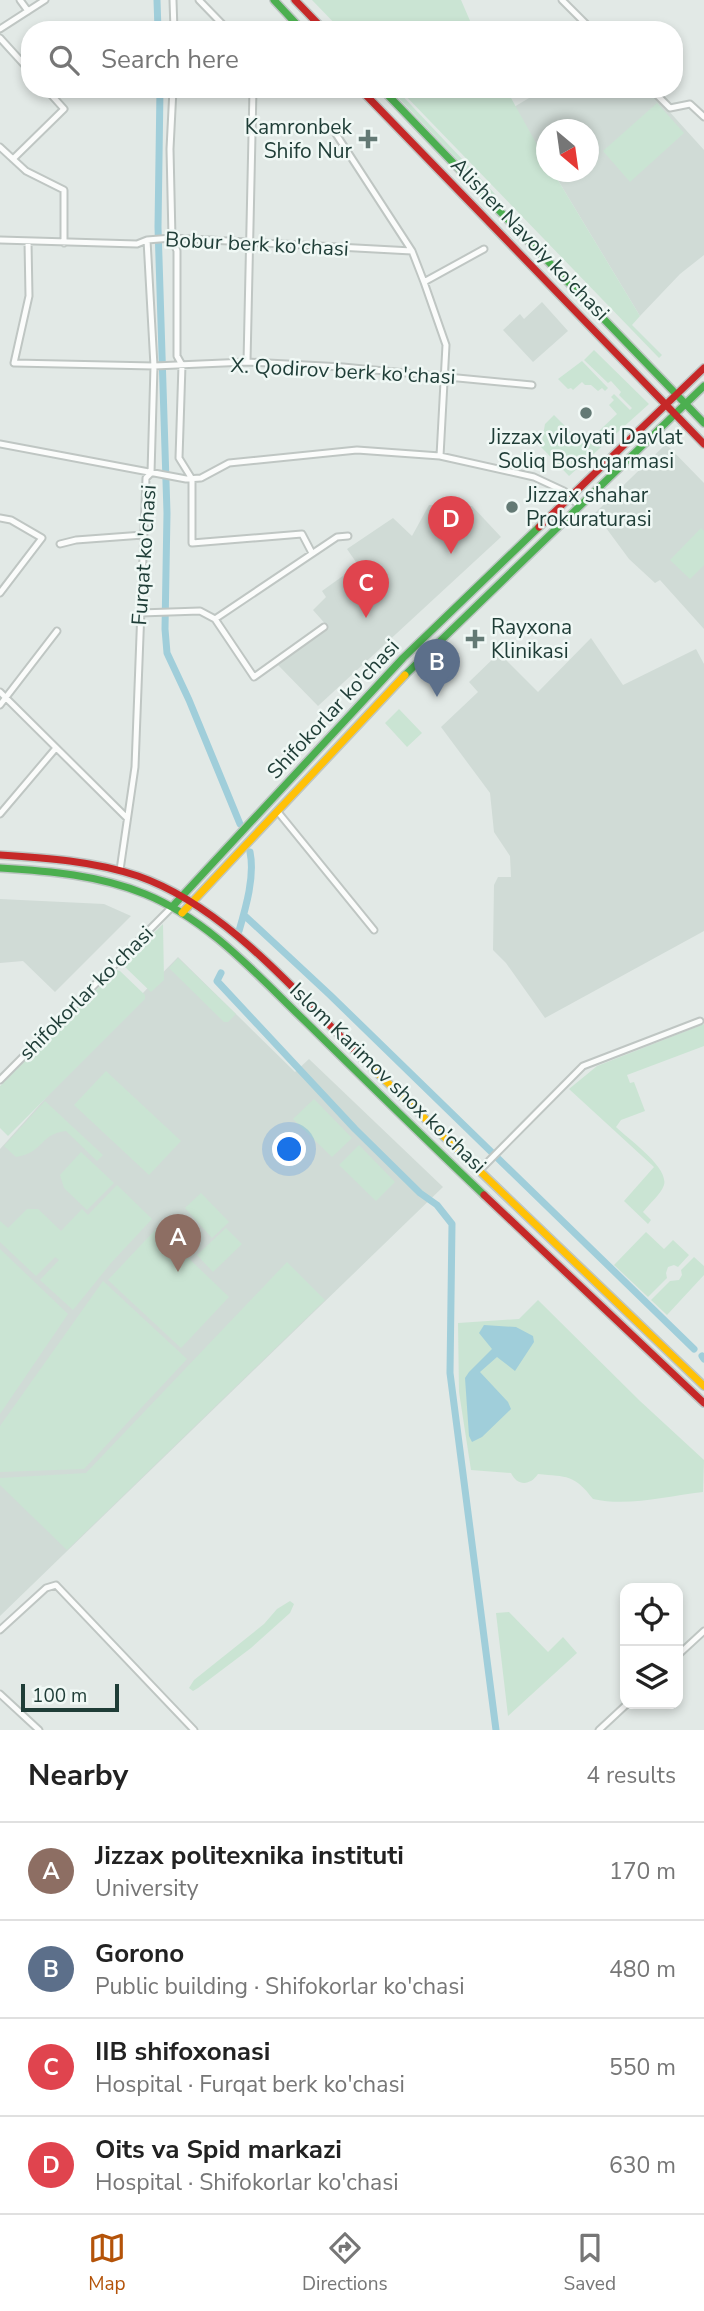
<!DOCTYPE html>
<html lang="en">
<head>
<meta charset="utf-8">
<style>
	body { margin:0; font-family:"Nunito Sans",sans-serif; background:#f2f2f2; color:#222 }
	.controls { position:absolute; right:21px; bottom:21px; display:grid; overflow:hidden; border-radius:14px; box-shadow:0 4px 10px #0003 }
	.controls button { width:63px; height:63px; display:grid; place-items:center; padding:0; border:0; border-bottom:2px solid #e0e0e0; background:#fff; color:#222; font:35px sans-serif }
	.compass { position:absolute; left:536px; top:119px; width:63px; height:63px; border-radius:50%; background:#fff; box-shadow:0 4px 10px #0003; rotate:151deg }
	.scale { position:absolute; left:21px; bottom:18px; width:98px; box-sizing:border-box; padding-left:7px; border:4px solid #1f3d37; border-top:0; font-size:19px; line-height:24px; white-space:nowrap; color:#1f3d37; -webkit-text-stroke:5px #f0f8f5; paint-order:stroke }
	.you { position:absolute; left:290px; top:1150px; width:24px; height:24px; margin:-18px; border:5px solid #fff; border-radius:50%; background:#1a73e8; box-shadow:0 0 0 10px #1a73e833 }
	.badge { display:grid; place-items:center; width:46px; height:46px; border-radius:50%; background:#b45309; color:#fff; font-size:23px; font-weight:700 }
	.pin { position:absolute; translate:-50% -58px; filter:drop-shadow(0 2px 4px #0008) }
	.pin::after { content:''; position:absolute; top:37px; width:24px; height:21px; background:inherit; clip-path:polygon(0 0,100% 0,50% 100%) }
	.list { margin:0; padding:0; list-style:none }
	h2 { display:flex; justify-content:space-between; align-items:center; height:91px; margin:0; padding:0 28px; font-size:30px }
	h2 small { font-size:23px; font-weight:400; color:#767676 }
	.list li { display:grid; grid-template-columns:46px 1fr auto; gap:21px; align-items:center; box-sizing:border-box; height:98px; padding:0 28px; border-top:2px solid #e0e0e0 }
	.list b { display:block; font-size:26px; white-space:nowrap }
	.list p { margin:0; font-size:23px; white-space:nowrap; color:#767676 }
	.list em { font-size:23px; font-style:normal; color:#767676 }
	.icon { flex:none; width:38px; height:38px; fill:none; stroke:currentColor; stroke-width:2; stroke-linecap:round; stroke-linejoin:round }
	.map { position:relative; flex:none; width:704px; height:1730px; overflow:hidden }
	.search { position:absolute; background:#fff; box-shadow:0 4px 10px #0003; left:21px; right:21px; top:21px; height:77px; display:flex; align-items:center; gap:18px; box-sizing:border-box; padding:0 24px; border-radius:28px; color:#767676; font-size:26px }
	.sheet { height:483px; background:#fff }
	nav { display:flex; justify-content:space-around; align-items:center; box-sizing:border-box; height:98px; border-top:2px solid #e0e0e0; background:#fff; font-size:19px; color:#767676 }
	nav a { display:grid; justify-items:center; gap:4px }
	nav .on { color:#b45309 }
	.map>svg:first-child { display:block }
	.built { fill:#d0dbd6 }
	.green { fill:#cae4d3 }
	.water { fill:#a0ceda }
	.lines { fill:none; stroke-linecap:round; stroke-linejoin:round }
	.canal { stroke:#a0ceda; stroke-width:7 }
	.street-casing { stroke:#bfc6c3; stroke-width:9 }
	.fast-casing { stroke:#bec6c4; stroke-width:10 }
	.slow-casing { stroke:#bec6c4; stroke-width:10 }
	.jam-casing { stroke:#bec6c4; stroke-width:10 }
	.street { stroke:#fbfcfb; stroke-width:5 }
	.fast { stroke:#4caf50; stroke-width:7 }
	.slow { stroke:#ffc107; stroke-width:7 }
	.jam { stroke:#c62828; stroke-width:7 }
	.poi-dot { fill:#637974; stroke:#f0f8f5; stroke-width:2.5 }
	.labels { text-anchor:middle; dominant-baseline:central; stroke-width:5; stroke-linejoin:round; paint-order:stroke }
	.poi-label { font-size:21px; fill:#1f3d37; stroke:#f0f8f5; text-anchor:start }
	.street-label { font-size:21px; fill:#1f3d37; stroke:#f0f8f5 }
</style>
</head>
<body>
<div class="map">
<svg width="704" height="1730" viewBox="0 0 704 1730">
	<rect width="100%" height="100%" fill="#e2e9e6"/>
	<!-- built -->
	<path class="built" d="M544 89H649L704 150V255L680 274 640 316 553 172H588V130H546V161L514 107Z
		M542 302 568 331 533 362 503 330 520 314 524 319Z
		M666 444 704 483V629L660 580 655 583 629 559 595 513Z
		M429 505 472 506 501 537 318 706 278 665 328 627 313 610 326 597 322 591 358 565 347 549 393 518 412 536Z
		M591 638 623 685 696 649 704 664V931L545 1018 506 963 493 950 494 885 498 877H511L510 856 494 832 490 793 441 727 478 692 469 682 499 653 538 692Z
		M0 899 104 904 131 916 55 992 23 961 0 963Z
		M178 957 295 1072 309 1059 443 1187 0 1616V1149L101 1036Z"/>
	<!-- green -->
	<path class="green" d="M312 0H461L474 30H341Z
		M390 89H396L496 195 494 198Z
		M399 89H506L546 161V172H553L640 316 632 325 662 355 659 358Z
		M657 103 684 133 630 182 603 151Z
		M594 350 649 404 569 476 541 447 545 424 554 415 584 445 617 414 609 405 614 400 611 397 614 394 630 410 632 408 619 395 621 392 611 381 608 383 584 360Z
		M582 361 608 388 605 391 602 388 598 391 591 385H585L582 382 573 390 571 388 568 389 558 379Z
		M701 528 704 531V565L690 579 670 560Z
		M399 709 422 733 407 747 385 723Z
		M163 924 164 980 151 992 125 967 124 962Z
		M178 958 236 1014 228 1022H224L169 968Z
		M116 970 120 971 145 995V999L8 1136 0 1128V1086Z
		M704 1024V1046L627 1075 630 1083 634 1082 645 1111 621 1120 616 1127C628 1139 669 1167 664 1185 661 1194 649 1204 643 1212L651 1220 648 1224 624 1201 654 1167 569 1089 597 1066Z
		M106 1071 181 1141 149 1175 74 1105Z
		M314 1099 352 1138 332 1157 293 1119Z
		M45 1101 103 1155 97 1161 66 1131C39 1134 44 1153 16 1157L4 1146Z
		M359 1145 395 1182 376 1201 339 1165Z
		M81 1152 114 1183 87 1210 64 1188 60 1175Z
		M117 1185 152 1219 111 1263 73 1310 40 1280 59 1260 55 1257 36 1276 0 1242V1221L8 1228 27 1209H38L61 1231 82 1209 88 1215Z
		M201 1193 229 1222 212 1238 185 1208Z
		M157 1228 229 1297 181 1348 108 1280Z
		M226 1228 242 1244 213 1272 197 1255Z
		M646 1232 664 1249 673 1240 689 1255 678 1267 674 1265 668 1267 666 1273 667 1278 648 1297 614 1265Z
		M0 1249 68 1314 0 1414Z
		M694 1257 704 1266V1275L667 1315 651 1300 670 1281 679 1280 682 1275 681 1270Z
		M287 1262 325 1300 67 1550 0 1485V1478L86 1473Z
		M103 1281 187 1359 84 1469 0 1472V1426Z
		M538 1300 640 1401 704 1460 703 1492C667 1496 628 1507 593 1499 574 1474 567 1477 538 1474 530 1486 517 1486 511 1473L471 1470 459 1392 458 1323 519 1319Z
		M290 1601 294 1604 290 1613 251 1648 198 1688 193 1691 189 1688 194 1680 264 1624 277 1609Z
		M509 1612 548 1652 563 1637 577 1653 508 1716 496 1613Z"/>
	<!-- water -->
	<path class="water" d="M484 1325 516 1327 533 1336 534 1342 515 1371 497 1357 480 1372 508 1402 511 1409 482 1437 472 1442 469 1436 465 1378 469 1372 492 1349 479 1333Z"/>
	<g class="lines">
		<!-- canal -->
		<path class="canal" d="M157 0 158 30
			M160 89 158 227 167 513 165 629 167 653 189 700 240 824
			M244 915 330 995 694 1349
			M239 931C246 907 255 876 250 852
			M221 973 217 981 355 1129 420 1193 437 1205 452 1224 450 1373 496 1730
			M702 1356 704 1359"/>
		<defs>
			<path id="street" d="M20 0 28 11
				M173 0 174 30
				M199 0 228 30
				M562 0 592 30
				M0 29 45 0
				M0 38 30 71
				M173 89 170 149 172 238 177 251V356L182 365 179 458 192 479V543L302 534 312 553
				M651 89 670 108 690 104 704 117
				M336 134 412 251
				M0 147 26 171 64 190V243
				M13 159 64 109 46 89
				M0 240 137 244 147 240 172 238 412 251 424 282 484 249
				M28 242 29 296 14 363 154 366 247 362 343 367 532 385
				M424 282 446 345 440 456
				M247 362 253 89
				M0 444 186 479 201 478 229 463 357 450 440 456 534 477 564 491 579 506
				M0 518 11 520 42 538 0 593
				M60 544 76 540 143 535
				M140 613 200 611 215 619 254 677 324 627
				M215 619 337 537 348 536
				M0 692 127 818
				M0 705 57 631
				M278 812 374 930
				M0 814 56 748
				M120 870 135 767 146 478 151 473 154 366 147 240
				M0 1080 172 907
				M479 1171 583 1066 700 1021
				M0 1630 46 1588 56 1585 194 1730
				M678 1655 704 1631
				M0 1694 39 1730
				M599 1730 627 1704"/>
			<path id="fast" d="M274 0 302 30
				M382 89 704 423
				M405 675 704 386
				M0 868C49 871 99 875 145 894 209 920 257 975 306 1022 365 1080 424 1138 484 1195
				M172 907 403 658 539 527"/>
			<path id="slow" d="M182 913 405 675
				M365 1061 704 1386"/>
			<path id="jam" d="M295 0 324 30
				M360 89 704 444
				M539 527 704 368
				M0 855C47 858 93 861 138 876 227 907 299 996 365 1061
				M484 1195 704 1403"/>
		</defs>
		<!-- street casing -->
		<use href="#street" class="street-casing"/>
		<!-- fast casing -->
		<use href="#fast" class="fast-casing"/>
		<!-- slow casing -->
		<use href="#slow" class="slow-casing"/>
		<!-- jam casing -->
		<use href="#jam" class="jam-casing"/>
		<!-- street -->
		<use href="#street" class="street"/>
		<!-- fast -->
		<use href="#fast" class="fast"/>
		<!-- slow -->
		<use href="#slow" class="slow"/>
		<!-- jam -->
		<use href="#jam" class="jam"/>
	</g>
	<!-- markers -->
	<g class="poi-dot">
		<path d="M364.5 128.5h7v7h7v7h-7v7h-7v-7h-7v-7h7z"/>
		<circle cx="586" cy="413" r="7"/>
		<circle cx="512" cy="507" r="7"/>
		<path d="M471.5 628.5h7v7h7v7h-7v7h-7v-7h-7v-7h7z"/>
	</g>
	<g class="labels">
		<!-- poi labels -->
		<g class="poi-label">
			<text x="352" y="127" text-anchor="end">Kamronbek<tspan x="352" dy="24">Shifo Nur</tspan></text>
			<text x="586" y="437" text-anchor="middle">Jizzax viloyati Davlat<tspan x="586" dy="24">Soliq Boshqarmasi</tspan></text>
			<text x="526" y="495">Jizzax shahar<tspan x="526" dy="24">Prokuraturasi</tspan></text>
			<text x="491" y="627">Rayxona<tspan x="491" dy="24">Klinikasi</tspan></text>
		</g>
		<!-- street labels -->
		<g class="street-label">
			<text transform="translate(530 239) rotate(46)">Alisher Navoiy ko'chasi</text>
			<text transform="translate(257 244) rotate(3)">Bobur berk ko'chasi</text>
			<text transform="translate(343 371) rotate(3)">X. Qodirov berk ko'chasi</text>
			<text transform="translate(144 555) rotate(-86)">Furqat ko'chasi</text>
			<text transform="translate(333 709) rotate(-47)">Shifokorlar ko'chasi</text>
			<text transform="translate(86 993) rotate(-45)">shifokorlar ko'chasi</text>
			<text transform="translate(388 1078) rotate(44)">Islom Karimov shox ko'chasi</text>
		</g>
	</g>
</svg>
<div class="controls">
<button><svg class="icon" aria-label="locate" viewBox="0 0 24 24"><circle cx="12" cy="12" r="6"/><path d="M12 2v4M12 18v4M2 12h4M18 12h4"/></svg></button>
<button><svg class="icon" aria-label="layers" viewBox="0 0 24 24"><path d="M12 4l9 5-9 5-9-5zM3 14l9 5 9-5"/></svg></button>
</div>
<svg class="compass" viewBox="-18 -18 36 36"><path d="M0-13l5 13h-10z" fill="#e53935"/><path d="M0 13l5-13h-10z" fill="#767676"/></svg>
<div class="scale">100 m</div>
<div class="you"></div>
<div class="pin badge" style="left:178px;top:1272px;background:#8d6e63">A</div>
<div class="pin badge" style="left:437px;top:697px;background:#5c6f8a">B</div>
<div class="pin badge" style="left:366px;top:618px;background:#e0444e">C</div>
<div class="pin badge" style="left:451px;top:554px;background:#e0444e">D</div>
<div class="search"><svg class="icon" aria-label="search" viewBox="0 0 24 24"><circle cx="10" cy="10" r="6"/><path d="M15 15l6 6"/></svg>Search here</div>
</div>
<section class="sheet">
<h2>Nearby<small>4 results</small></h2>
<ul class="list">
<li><span class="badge" style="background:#8d6e63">A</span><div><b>Jizzax politexnika instituti</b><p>University</p></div><em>170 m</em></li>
<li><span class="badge" style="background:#5c6f8a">B</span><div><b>Gorono</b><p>Public building · Shifokorlar ko'chasi</p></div><em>480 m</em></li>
<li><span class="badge" style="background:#e0444e">C</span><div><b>IIB shifoxonasi</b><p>Hospital · Furqat berk ko'chasi</p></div><em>550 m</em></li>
<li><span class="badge" style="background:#e0444e">D</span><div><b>Oits va Spid markazi</b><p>Hospital · Shifokorlar ko'chasi</p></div><em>630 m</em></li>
</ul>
</section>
<nav>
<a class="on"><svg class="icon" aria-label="map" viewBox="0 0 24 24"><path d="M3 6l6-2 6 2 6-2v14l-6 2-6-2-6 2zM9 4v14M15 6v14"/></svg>Map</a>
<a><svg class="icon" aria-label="directions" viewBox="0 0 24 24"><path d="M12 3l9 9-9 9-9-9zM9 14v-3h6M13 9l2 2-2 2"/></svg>Directions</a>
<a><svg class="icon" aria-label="saved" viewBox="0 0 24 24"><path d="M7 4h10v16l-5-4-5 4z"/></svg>Saved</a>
</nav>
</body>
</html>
